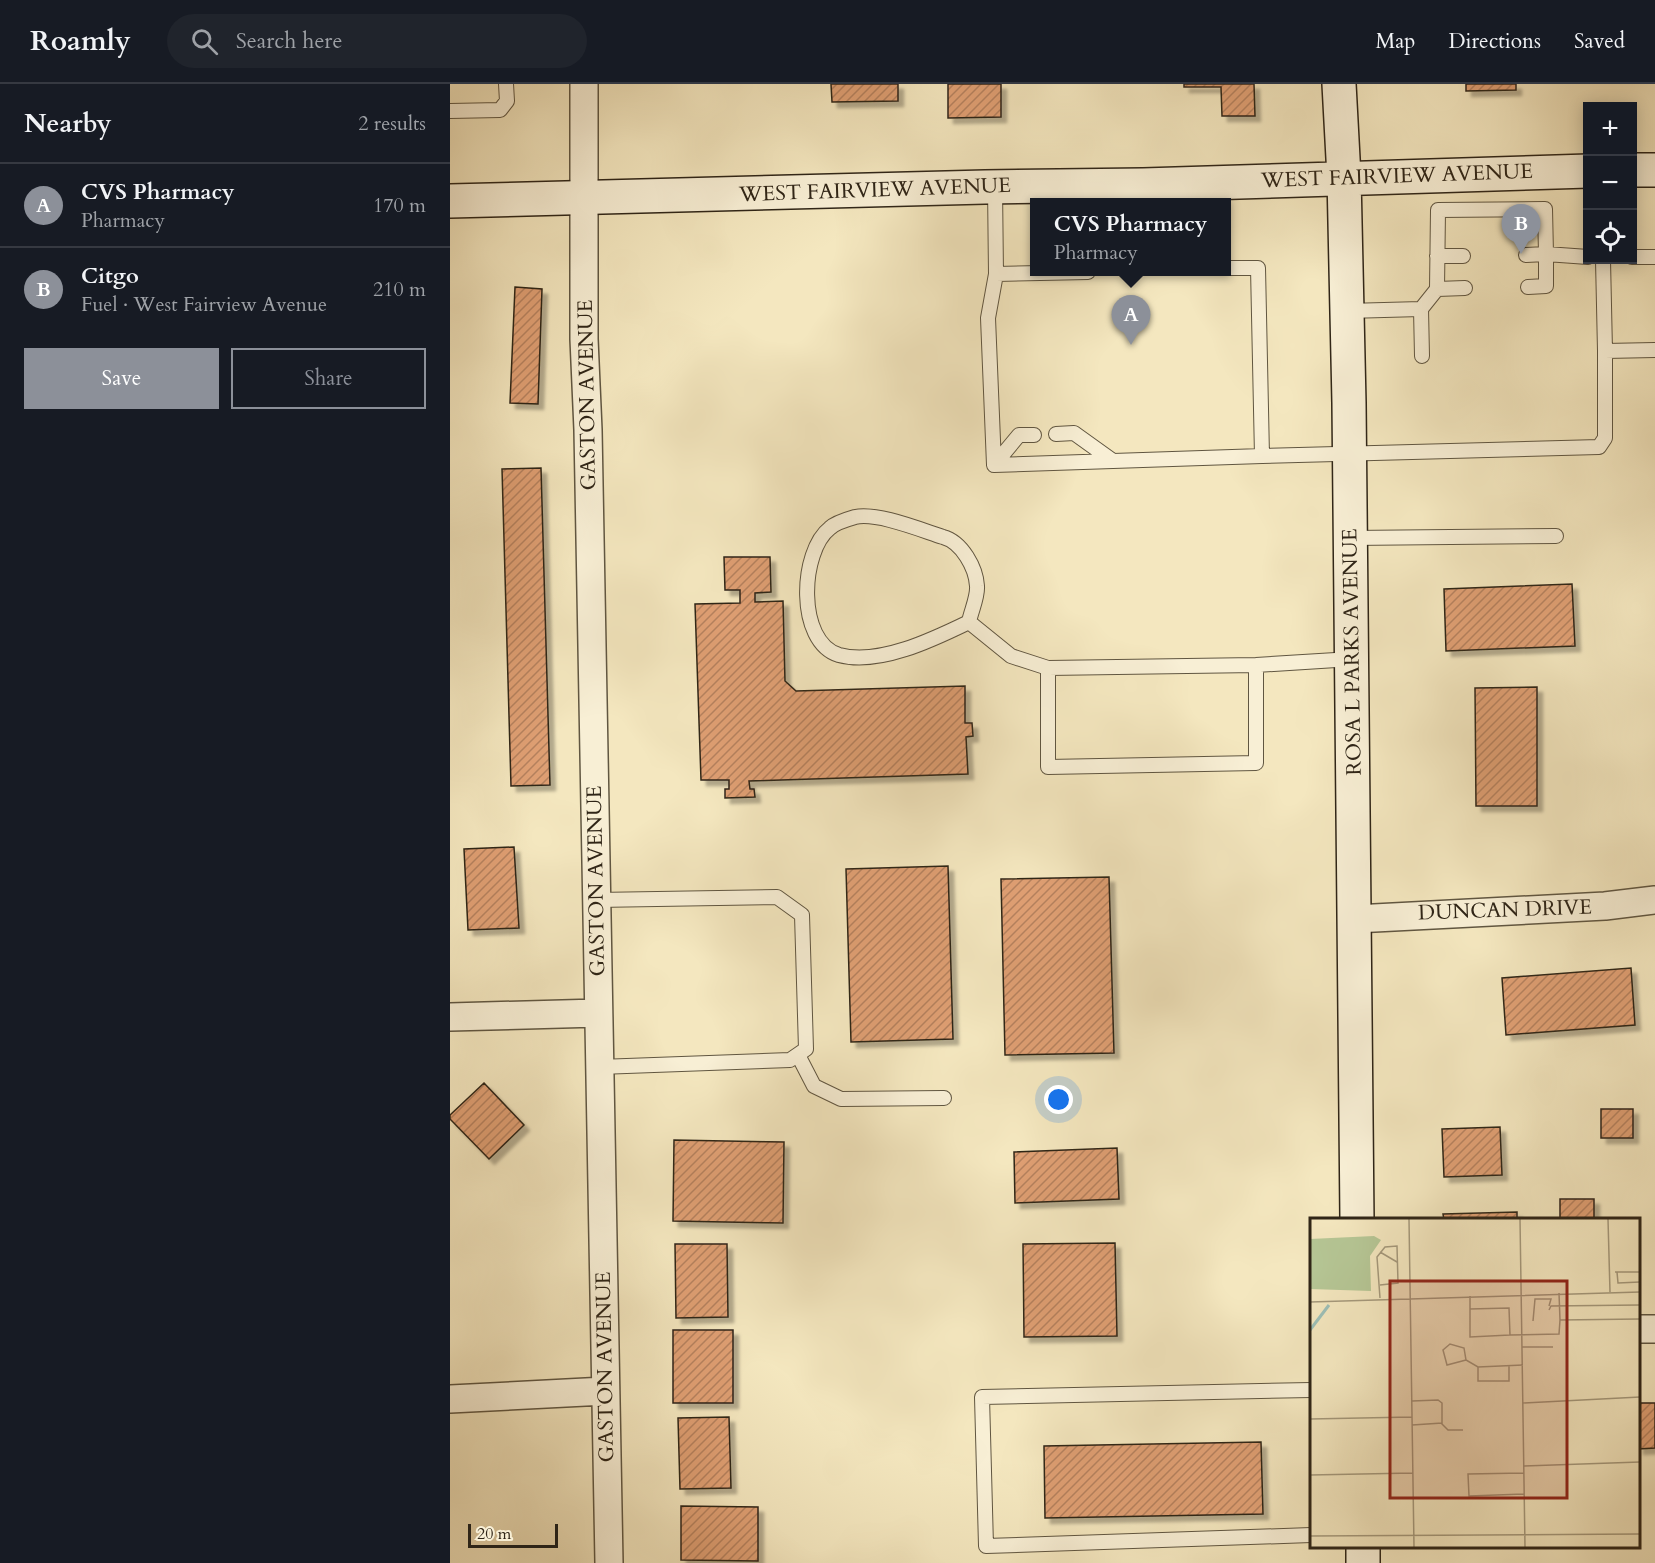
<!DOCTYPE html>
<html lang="en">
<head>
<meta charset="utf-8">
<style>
	body { margin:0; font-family:Cardo,serif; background:#20242c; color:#f1f3f6 }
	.controls { position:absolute; right:18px; top:18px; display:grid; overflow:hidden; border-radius:0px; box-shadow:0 3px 15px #0003 }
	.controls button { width:54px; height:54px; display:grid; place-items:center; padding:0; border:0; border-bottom:2px solid #363941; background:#171b24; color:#f1f3f6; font:30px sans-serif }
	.scale { position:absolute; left:18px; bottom:15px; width:90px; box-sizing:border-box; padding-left:6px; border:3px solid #2f2517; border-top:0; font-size:16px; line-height:21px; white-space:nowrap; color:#2f2517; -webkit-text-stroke:4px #f8efd5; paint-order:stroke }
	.you { position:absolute; left:609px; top:1016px; width:21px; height:21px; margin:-15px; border:4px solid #fff; border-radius:50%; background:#1a73e8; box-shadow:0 0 0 9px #1a73e833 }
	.badge { display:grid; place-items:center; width:39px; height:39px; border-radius:50%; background:#8c9099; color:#fff; font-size:20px; font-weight:700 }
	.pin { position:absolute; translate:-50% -50px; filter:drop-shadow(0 2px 3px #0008) }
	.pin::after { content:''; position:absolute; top:32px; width:21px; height:18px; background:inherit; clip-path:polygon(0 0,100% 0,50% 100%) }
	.popup { position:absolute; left:580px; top:114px; width:201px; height:78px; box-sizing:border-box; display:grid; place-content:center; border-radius:0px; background:#171b24; filter:drop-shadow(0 2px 4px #0005); font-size:20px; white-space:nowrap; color:#9ea1a6 }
	.popup b { font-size:22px; color:#f1f3f6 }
	.popup::after { content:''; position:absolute; left:50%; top:100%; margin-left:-12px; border:12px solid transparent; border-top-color:#171b24 }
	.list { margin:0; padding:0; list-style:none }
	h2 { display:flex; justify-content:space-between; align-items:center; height:78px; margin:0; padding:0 24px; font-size:26px }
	h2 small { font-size:20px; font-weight:400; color:#9ea1a6 }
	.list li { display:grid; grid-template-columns:39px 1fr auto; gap:18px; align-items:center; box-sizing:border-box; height:84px; padding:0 24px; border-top:2px solid #363941 }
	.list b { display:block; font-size:22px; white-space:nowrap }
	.list p { margin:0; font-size:20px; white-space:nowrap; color:#9ea1a6 }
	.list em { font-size:20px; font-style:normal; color:#9ea1a6 }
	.actions { display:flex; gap:12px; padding:18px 24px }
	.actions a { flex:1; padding:14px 0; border:2px solid #8c9099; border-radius:0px; text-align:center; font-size:21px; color:#8c9099 }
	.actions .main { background:#8c9099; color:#fff }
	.icon { flex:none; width:33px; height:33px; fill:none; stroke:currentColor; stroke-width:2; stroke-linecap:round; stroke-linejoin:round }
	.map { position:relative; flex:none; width:1205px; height:1479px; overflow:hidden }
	header { display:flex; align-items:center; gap:36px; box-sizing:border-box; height:84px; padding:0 30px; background:#171b24; border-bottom:2px solid #363941 }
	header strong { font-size:28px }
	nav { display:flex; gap:33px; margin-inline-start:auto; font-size:21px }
	.search { width:420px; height:54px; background:#20242c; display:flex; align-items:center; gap:15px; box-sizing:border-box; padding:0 21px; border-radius:33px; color:#9ea1a6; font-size:22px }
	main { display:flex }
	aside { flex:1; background:#171b24 }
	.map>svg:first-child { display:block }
	.building { fill:url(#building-hatch); stroke:#2f2517; stroke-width:1.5; filter:url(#shadow) }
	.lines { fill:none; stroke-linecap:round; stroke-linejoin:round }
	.lane-casing { stroke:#605641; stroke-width:16 }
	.street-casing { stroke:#605641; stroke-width:30 }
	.secondary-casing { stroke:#2f2517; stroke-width:36 }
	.lane { stroke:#f8efd5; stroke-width:14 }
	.street { stroke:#f8efd5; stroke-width:27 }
	.secondary { stroke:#f8efd5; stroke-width:33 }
	.labels { text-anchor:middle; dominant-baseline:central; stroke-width:4.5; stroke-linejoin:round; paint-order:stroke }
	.street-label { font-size:21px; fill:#2f2517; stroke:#f8efd5 }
	.inset-river { fill:none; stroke:#9cbfb7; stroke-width:3 }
	.inset-road { fill:none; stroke:#a5997c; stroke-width:1.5 }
	.view { fill:#8f2418; fill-opacity:0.15; stroke:#8f2418; stroke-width:3 }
	.inset-edge { fill:none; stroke:#2f2517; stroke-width:3 }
</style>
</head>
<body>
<header>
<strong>Roamly</strong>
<div class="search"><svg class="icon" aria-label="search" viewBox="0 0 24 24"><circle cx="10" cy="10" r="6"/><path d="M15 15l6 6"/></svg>Search here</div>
<nav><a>Map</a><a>Directions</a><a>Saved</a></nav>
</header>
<main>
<aside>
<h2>Nearby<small>2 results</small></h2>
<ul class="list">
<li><span class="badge">A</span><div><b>CVS Pharmacy</b><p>Pharmacy</p></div><em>170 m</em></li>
<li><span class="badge">B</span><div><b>Citgo</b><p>Fuel · West Fairview Avenue</p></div><em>210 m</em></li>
</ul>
<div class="actions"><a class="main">Save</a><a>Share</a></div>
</aside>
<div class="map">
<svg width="1205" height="1479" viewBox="0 0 1205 1479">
	<defs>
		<pattern id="building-hatch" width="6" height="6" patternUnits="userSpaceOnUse" patternTransform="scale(1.5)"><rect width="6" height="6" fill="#df9f73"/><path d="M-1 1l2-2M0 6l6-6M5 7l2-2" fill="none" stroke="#b5815d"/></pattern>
		<filter id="shadow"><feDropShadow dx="5.5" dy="5.5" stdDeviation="1.5" flood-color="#0004"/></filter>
	</defs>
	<rect width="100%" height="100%" fill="#f4e7bf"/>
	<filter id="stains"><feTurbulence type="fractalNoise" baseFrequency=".00333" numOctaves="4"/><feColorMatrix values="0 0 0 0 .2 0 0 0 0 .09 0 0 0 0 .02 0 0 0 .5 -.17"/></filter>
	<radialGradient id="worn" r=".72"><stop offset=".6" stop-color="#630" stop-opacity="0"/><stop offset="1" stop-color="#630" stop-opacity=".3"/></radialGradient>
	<!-- building -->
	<path class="building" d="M381 0H448V17L382 18Z
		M498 0H551V33L498 34Z
		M734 0H804L805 32H772L771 3H734Z
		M1016 0H1066V6L1016 7Z
		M65 203 92 205 88 320 60 319Z
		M91 384 100 701 61 702 52 385Z
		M274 473H320L321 508 305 509V518L333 517 335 597 346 607 515 602V639H522L523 652 516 653 518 690 299 697 300 705H304L305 713 275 714V705H279V696H251L245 520 290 519V506H275Z
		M1122 500 1125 562 996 567 994 505Z
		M1087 603V722H1026L1025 604Z
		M64 763 69 844 18 846 14 765Z
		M498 782 503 955 401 958 396 785Z
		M659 793 664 969 555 971 551 795Z
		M1181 884 1185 941 1056 951 1052 894Z
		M34 999 74 1041 39 1075 0 1035V1031Z
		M1151 1025H1183V1054H1151Z
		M1050 1043 1052 1091 994 1093 992 1045Z
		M224 1056 334 1058 333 1139 223 1137Z
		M667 1064 669 1115 565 1119 564 1068Z
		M1110 1115H1144V1136H1110Z
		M1067 1128V1136H994L993 1130Z
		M665 1159 667 1252 574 1253 573 1160Z
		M225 1160H277L278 1233 226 1234Z
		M223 1246H283V1319H223Z
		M1188 1319H1205V1364L1188 1365Z
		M279 1333 281 1404 230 1405 228 1334Z
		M811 1358 813 1430 595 1434 594 1362Z
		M231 1422 308 1423V1477L231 1476Z"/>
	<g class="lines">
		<defs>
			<path id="lane" d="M0 27 50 26 57 17 56 0
				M545 103 546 190 638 188
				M987 172H1013
				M1182 173H1205
				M1153 176 1155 267 1205 266
				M777 184H808L812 372 1149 363 1155 354V267
				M546 190 538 234 544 381 812 372
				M1078 203 1096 202V170L1138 173
				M987 205 1015 204
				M897 227 971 225
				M972 272 971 225 987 205 988 126 1095 125 1096 170 1076 171
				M606 350 624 349 663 377
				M544 381 569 351H584
				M900 454 1106 452
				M519 538C484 555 429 582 389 571 346 558 350 467 380 444 385 439 398 435 405 433 427 428 471 446 493 453 512 458 526 484 527 502 528 513 521 527 519 538L561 572 598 584 806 581 902 575
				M598 584V683L806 679V581
				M146 816 327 813 352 831 356 965 340 976 149 983
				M348 971 364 1002 391 1015 494 1014
				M861 1306 532 1313 536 1462 861 1451"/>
			<path id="street" d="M134 0V255L138 346 159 1479
				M905 835 1155 822 1205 816
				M0 933 148 929
				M1188 1245H1205
				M0 1315 155 1307"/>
			<path id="secondary" d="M889 0 894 93 899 319 907 1136
				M1182 86H1205
				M0 117 535 103 693 101 1138 87
				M913 1462V1479"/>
		</defs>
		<!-- lane casing -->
		<use href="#lane" class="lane-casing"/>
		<!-- street casing -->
		<use href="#street" class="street-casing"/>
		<!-- secondary casing -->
		<use href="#secondary" class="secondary-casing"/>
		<!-- lane -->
		<use href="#lane" class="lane"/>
		<!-- street -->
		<use href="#street" class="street"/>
		<!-- secondary -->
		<use href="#secondary" class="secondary"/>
	</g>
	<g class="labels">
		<!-- street labels -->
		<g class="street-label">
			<text transform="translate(947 92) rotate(-2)">WEST FAIRVIEW AVENUE</text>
			<text transform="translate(425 106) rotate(-2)">WEST FAIRVIEW AVENUE</text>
			<text transform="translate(137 311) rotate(-91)">GASTON AVENUE</text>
			<text transform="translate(902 568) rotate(-91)">ROSA L PARKS AVENUE</text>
			<text transform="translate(146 797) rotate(-91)">GASTON AVENUE</text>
			<text transform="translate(1055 826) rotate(-2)">DUNCAN DRIVE</text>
			<text transform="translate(155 1283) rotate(-91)">GASTON AVENUE</text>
		</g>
	</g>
	<!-- overview -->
	<g transform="translate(860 1134)">
		<rect width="330" height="330" fill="#f4e7bf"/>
		<path d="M64 18 71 22 60 38 61 73 0 71V21Z" fill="#b6c796"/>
		<path class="inset-river" d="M0 112 19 87"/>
		<path class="inset-road" d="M99 1 104 329M210 1 215 329M298 1 300 74M70 34 87 44M305 54H330M307 54 308 65 330 64M70 67 88 65 87 28 75 29 67 39 70 80M249 75 250 102 330 101M160 78V91L199 90 200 117 249 116 250 102M0 84 330 74M160 91V119L200 117M239 92 241 88 330 87M223 103 225 81H241L239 88M212 129H243M156 142 137 147 133 132 140 126 154 130 156 142 168 149 213 147M168 149V163H199V148M102 183 128 182 132 185V205L102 207M213 185 330 179M0 201 102 199M131 205 138 212H153M214 248 330 244M214 255 158 256 159 278 214 276M0 257 103 255M0 318 330 316"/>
		<path class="view" d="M80 63H257V280H80Z"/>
		<rect width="330" height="330" class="inset-edge"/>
	</g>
	<rect width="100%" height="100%" filter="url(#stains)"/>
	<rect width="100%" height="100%" fill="url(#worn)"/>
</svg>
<div class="controls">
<button>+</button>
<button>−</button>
<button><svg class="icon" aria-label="locate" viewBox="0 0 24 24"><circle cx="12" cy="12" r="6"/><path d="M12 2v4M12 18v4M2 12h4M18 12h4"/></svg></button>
</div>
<div class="scale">20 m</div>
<div class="you"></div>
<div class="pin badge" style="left:681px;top:261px">A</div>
<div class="popup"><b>CVS Pharmacy</b>Pharmacy</div>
<div class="pin badge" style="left:1071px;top:170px">B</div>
</div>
</main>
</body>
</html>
